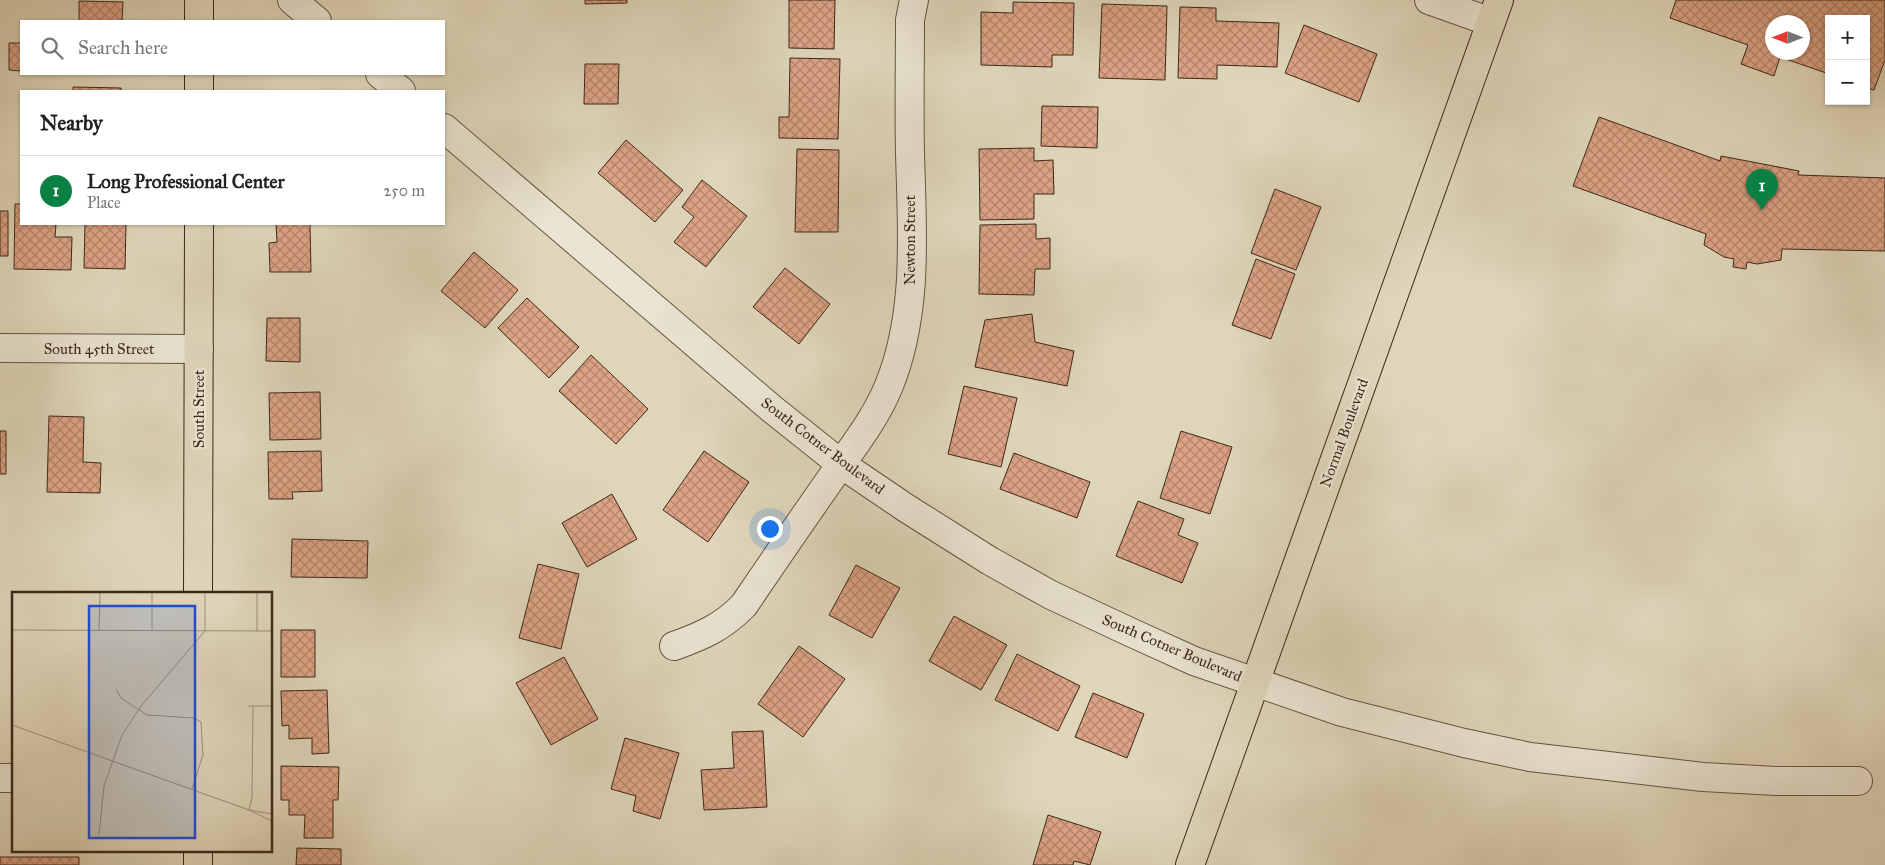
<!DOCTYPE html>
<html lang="en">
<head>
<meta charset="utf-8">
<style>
	body { margin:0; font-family:"IM FELL Great Primer",serif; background:#f6f6f6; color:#222 }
	.controls { position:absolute; right:15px; top:15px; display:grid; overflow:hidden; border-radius:0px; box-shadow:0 1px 4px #0004 }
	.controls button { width:45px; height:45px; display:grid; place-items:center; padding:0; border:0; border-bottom:1px solid #e0e0e0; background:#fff; color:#222; font:25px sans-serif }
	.compass { position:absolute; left:1765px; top:15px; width:45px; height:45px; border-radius:50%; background:#fff; box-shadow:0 1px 4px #0004; rotate:270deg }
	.you { position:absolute; left:769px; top:528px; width:18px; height:18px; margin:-12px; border:4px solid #fff; border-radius:50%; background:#1a73e8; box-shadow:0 0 0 8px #1a73e833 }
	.badge { display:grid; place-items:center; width:32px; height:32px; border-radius:50%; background:#0b8043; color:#fff; font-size:16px; font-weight:700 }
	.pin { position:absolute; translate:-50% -41px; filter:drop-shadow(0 1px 2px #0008) }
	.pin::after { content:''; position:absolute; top:26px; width:18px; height:15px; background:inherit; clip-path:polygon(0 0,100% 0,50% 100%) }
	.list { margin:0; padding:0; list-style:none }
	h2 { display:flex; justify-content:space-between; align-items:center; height:65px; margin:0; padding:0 20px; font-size:21px }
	h2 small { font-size:16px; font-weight:400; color:#767676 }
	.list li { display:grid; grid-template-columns:32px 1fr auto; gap:15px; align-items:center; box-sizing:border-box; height:70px; padding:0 20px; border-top:1px solid #e0e0e0 }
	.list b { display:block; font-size:19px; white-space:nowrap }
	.list p { margin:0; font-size:16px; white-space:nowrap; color:#767676 }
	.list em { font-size:16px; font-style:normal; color:#767676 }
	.icon { flex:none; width:28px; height:28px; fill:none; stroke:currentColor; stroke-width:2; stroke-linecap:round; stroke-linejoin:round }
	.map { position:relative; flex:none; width:1885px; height:865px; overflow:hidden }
	.search { position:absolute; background:#fff; box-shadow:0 1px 4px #0004; left:20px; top:20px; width:425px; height:55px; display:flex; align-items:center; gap:12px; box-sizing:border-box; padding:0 18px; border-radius:0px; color:#767676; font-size:19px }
	.panel { position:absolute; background:#fff; box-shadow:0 1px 4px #0004; left:20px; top:90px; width:425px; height:135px; border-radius:0px }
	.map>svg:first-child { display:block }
	.building { fill:url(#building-cross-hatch); stroke:#3d2819; fill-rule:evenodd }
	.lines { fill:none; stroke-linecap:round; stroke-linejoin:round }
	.minor-casing { stroke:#665441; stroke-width:30 }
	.major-casing { stroke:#3d2819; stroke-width:30 }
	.minor { stroke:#eae4d2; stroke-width:28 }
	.major { stroke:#dfd6ba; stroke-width:28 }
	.labels { text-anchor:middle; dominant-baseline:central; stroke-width:4.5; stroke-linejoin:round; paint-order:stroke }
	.street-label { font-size:15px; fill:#3d2819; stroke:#eae4d2 }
	.inset-road { fill:none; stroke:#9e907a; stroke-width:1 }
	.view { fill:#1d4ed8; fill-opacity:0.15; stroke:#1d4ed8; stroke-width:2.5 }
	.inset-edge { fill:none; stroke:#3d2819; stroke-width:2.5 }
</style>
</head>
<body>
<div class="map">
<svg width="1885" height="865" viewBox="0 0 1885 865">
	<defs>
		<pattern id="building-cross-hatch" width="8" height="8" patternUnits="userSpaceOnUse" patternTransform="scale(1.25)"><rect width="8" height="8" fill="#dda385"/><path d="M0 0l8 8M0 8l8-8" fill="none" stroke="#b4856c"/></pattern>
	</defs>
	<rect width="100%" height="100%" fill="#dfd6ba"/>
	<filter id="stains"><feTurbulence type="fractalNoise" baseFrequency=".004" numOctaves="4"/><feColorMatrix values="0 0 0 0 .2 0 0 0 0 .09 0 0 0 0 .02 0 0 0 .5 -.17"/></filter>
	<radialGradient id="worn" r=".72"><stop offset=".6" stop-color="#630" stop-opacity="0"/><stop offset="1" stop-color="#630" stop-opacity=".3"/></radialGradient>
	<!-- building -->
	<path class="building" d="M585 0H627V3L585 4Z
		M789 0H835L834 49 789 48Z
		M1676 0H1885V60L1874 90 1866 88V19H1829V74L1780 57 1774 76 1741 64 1748 45 1670 18ZM1772 22H1802V52H1772Z
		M79 1 123 2 122 21H79Z
		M1013 2 1074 3 1073 55H1052V67L981 65V12L1013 13Z
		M1102 4 1167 6 1165 80 1099 78Z
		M1180 7 1216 8V21L1279 23 1277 67 1217 65V79L1178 78Z
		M1304 25 1377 54 1359 102 1285 73Z
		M9 43H21V71L9 70Z
		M790 58 840 59 838 139 779 138V117H789Z
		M585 64H619L618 104H584Z
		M73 87 121 88V91H73Z
		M1042 106 1098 107 1097 148 1041 146Z
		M1599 117 1720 161 1721 156 1799 171 1798 175 1885 178V251L1782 249 1781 260 1757 264 1747 262 1746 269 1733 267 1734 259 1724 257 1704 245 1706 234 1573 186Z
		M626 140 683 190 655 222 598 173Z
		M1034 148V161L1053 160 1054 194H1034V219L980 220 979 149Z
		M797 149 839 150 838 232H795Z
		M702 180 747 216 706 267 674 242 694 217 682 207Z
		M1275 189 1321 207 1296 270 1251 253Z
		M15 204H21V224H56L55 237H72L71 270 14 269Z
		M0 211H8V256H0Z
		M85 224H126L125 269 84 268Z
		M276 224H310L311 272H270L269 243 277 242Z
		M1036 224V239L1050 238V269H1035L1034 295 979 294 980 225Z
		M474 252 518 290 485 328 441 291Z
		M1256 259 1295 274 1271 339 1232 325Z
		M785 268 830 304 799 344 753 307Z
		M527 298 579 347 549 378 498 328Z
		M1032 314 1035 342 1074 351 1067 386 975 367 985 320Z
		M267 318H300V362L266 361Z
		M591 355 648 409 616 444 559 391Z
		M964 386 1017 398 1001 467 948 454Z
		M320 392 321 439 270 440 269 393Z
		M49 416 84 417 83 462 101 463 100 493 47 492Z
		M0 431H6V474H0Z
		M1181 431 1232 447 1210 514 1160 498Z
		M321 451 322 491 292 492 293 499H269L268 452Z
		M704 451 749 482 708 542 663 510Z
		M1014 453 1090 482 1077 518 1000 489Z
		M612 494 637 539 587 567 562 523Z
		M1138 501 1184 519 1178 535 1198 543 1182 583 1116 556Z
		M292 539 368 541 367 578 291 577Z
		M538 564 579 574 561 649 519 638Z
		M856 565 900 588 872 638 829 615Z
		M954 616 1007 645 981 690 929 661Z
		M281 630H315V677H281Z
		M799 646 845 679 803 737 758 704Z
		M1017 654 1080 686 1058 731 995 700Z
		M564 657 598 719 551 745 516 683Z
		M327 690 329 753 312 754V738L289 739V725L282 726 281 691Z
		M1093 693 1144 714 1127 758 1075 737Z
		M763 731 767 807 704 810 701 770 734 768 732 732Z
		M625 738 679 753 660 819 633 811 636 796 611 789Z
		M281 766 339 767 338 800H333V838H304L305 815H289V800H281Z
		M1048 815 1101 832 1090 865 1074 861 1073 865H1033Z
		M297 848 341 849V865H296Z
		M0 857H79V865H0Z"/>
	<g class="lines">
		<defs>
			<path id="minor" d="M292 0 317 21
				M1429 0 1491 22
				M380 74 401 91
				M444 128 772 409 841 464 906 508 990 561 1051 595 1130 632 1194 661 1342 712 1464 743 1530 757 1703 777 1776 781H1858
				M0 348 199 349
				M674 646C702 636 723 627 744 605 773 562 802 520 832 477 852 448 874 421 888 388 919 314 912 231 910 153 909 109 910 64 910 20L914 0
				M0 778H14"/>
			<path id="major" d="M199 21V0
				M199 91V74
				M198 594 199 224
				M198 865V851
				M1190 865 1499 0"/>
		</defs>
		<!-- minor casing -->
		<use href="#minor" class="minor-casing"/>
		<!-- major casing -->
		<use href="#major" class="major-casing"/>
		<!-- minor -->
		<use href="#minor" class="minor"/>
		<!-- major -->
		<use href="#major" class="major"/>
	</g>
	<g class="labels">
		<!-- street labels -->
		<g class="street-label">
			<text transform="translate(910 240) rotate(-90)">Newton Street</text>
			<text x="99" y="349">South 45th Street</text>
			<text transform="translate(199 409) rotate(-90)">South Street</text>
			<text transform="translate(1344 433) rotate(-70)">Normal Boulevard</text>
			<text transform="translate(823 446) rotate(37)">South Cotner Boulevard</text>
			<text transform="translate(1172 648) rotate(23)">South Cotner Boulevard</text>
		</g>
	</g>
	<!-- overview -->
	<g transform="translate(12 592)">
		<rect width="260" height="260" fill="#dfd6ba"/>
		<path class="inset-road" d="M0 38 260 39M87 39 88 0M140 39V0M193 39V0M245 39V0M104 97 109 106 135 123 182 126 189 130 191 163 180 197M236 114H260M0 133 237 218 260 222M237 218 240 205 241 114M237 218 260 229M87 242 92 194 110 143 129 114 193 39"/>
		<path class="view" d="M77 14H183V246H77Z"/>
		<rect width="260" height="260" class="inset-edge"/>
	</g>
	<rect width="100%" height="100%" filter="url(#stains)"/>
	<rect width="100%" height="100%" fill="url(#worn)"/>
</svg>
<div class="controls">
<button>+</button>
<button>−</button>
</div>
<svg class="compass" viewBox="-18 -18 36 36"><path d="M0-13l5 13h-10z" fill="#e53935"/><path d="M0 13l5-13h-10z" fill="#767676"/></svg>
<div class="you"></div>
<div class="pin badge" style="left:1762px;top:210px">1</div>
<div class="search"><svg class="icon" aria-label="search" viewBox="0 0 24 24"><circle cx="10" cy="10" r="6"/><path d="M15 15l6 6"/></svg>Search here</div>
<section class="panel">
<h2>Nearby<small></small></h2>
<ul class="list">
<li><span class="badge">1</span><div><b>Long Professional Center</b><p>Place</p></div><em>250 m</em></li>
</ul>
</section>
</div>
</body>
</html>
